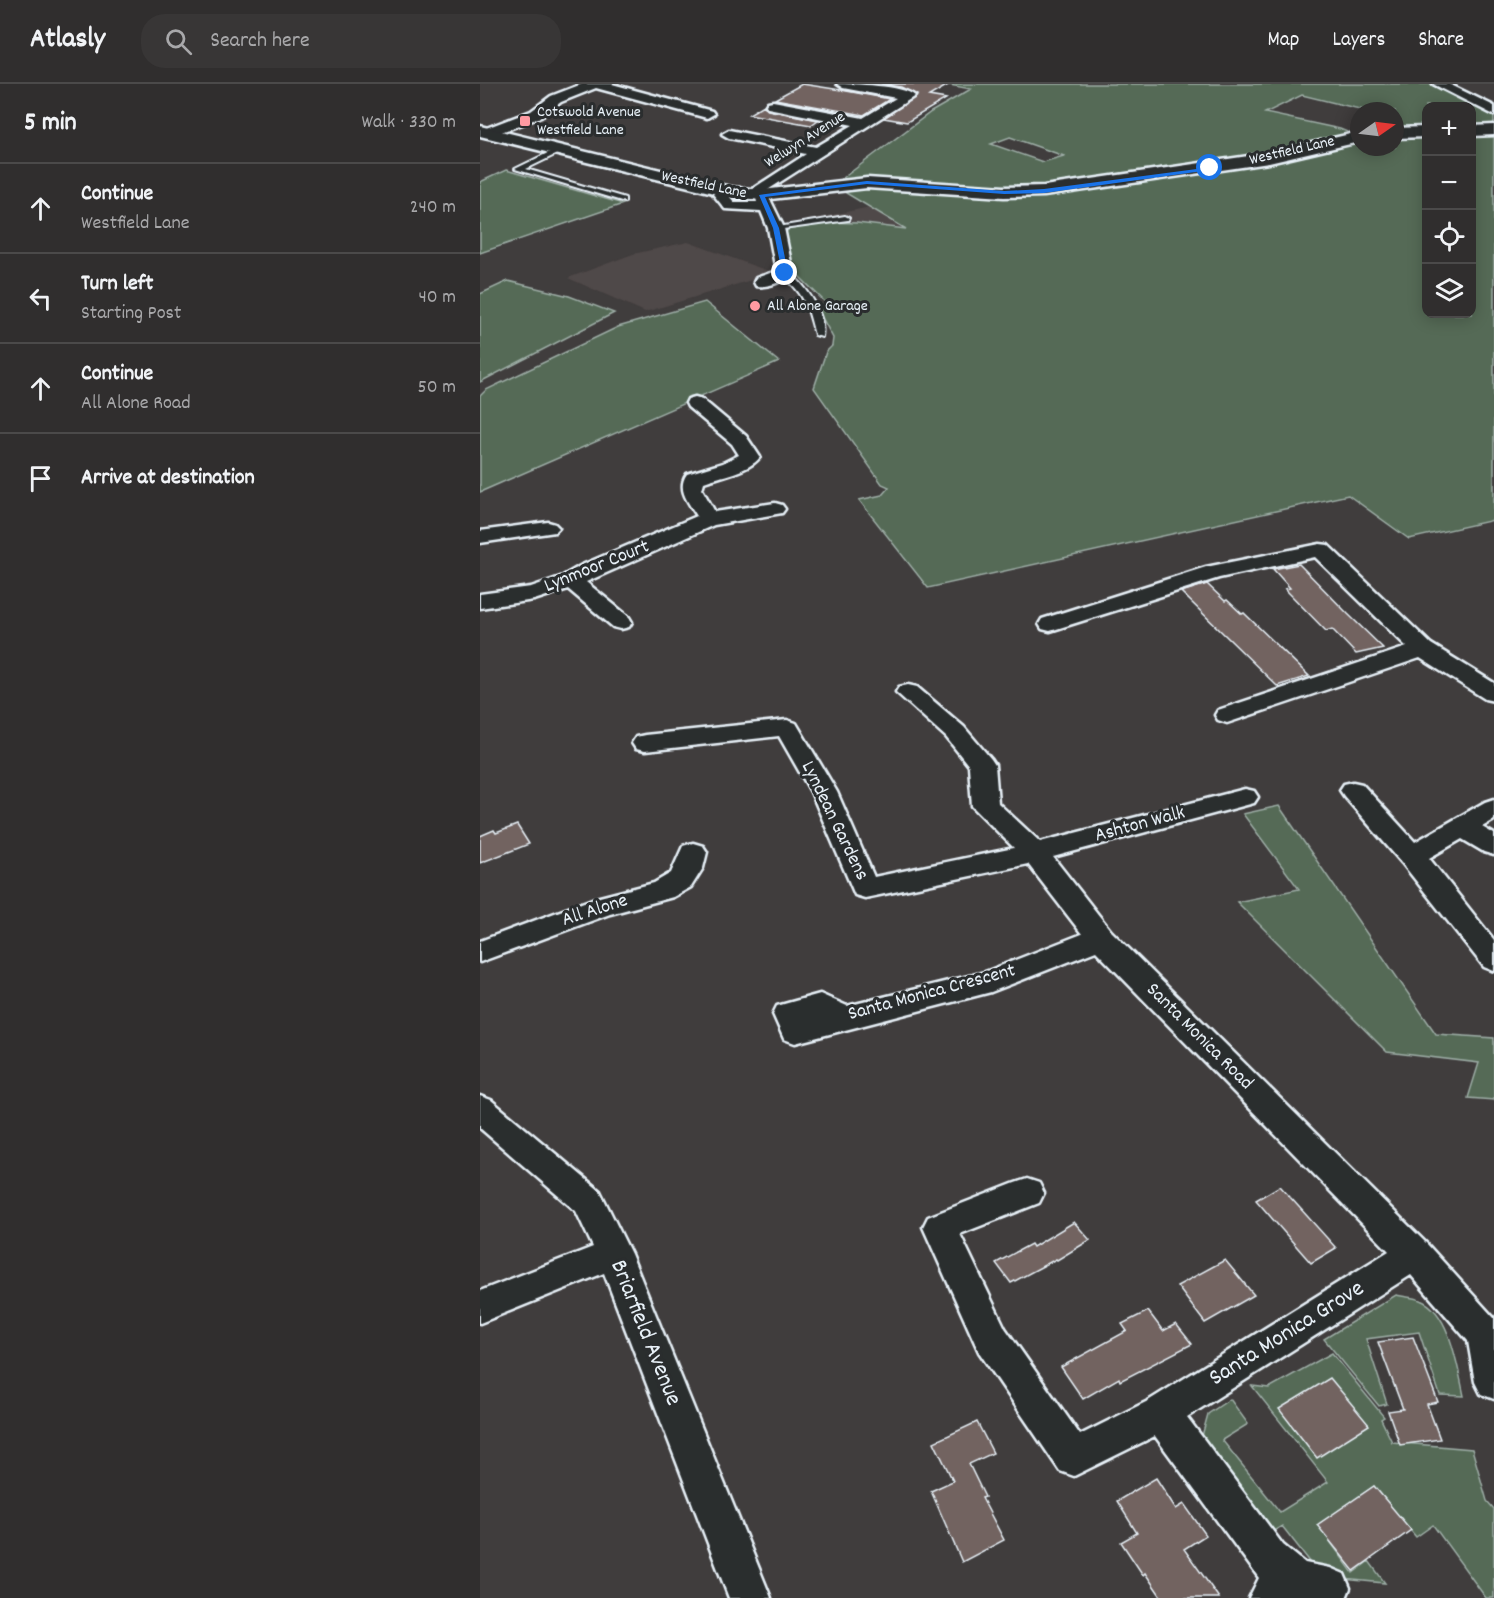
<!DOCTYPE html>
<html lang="en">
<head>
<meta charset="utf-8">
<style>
	body { margin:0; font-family:Dekko,sans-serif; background:#383636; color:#f1f3f6 }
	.controls { position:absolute; right:18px; top:18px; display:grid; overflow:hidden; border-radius:12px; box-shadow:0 3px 15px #0003 }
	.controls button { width:54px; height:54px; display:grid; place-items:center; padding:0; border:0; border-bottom:2px solid #4b4a4a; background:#302e2e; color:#f1f3f6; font:30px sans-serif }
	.compass { position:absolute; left:870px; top:18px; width:54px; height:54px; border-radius:50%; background:#302e2e; box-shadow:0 3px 15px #0003; rotate:76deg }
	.stop { position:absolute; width:18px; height:18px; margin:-14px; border:4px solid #1a73e8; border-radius:50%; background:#fff }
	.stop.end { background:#1a73e8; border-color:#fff; box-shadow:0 2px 6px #0008 }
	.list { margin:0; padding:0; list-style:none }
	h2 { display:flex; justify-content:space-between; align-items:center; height:78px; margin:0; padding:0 24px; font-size:26px }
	h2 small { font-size:20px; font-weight:400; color:#a8a8aa }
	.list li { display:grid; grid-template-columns:39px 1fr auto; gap:18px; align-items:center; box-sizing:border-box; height:90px; padding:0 24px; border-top:2px solid #4b4a4a }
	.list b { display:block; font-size:22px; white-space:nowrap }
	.list p { margin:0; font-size:20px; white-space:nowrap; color:#a8a8aa }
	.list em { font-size:20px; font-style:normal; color:#a8a8aa }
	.icon { flex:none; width:33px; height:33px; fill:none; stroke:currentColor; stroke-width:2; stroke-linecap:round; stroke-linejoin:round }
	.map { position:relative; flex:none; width:1014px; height:1514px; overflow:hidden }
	header { display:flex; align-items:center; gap:36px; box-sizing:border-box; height:84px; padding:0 30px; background:#302e2e; border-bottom:2px solid #4b4a4a }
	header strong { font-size:28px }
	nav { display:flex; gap:33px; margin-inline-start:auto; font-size:21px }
	.search { width:420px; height:54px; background:#383636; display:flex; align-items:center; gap:15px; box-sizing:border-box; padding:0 21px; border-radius:24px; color:#a8a8aa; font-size:22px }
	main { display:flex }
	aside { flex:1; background:#302e2e }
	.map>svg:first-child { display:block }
	.built { fill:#4f4848 }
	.green { fill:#546a56; stroke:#9eaea7; stroke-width:1.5; fill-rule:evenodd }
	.building { fill:#726360; stroke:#e8f1f8; stroke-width:1.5 }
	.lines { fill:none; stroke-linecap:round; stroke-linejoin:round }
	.service-casing { stroke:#e8f1f8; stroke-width:4 }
	.minor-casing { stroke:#e8f1f8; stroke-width:5 }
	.tertiary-casing { stroke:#e8f1f8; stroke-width:5 }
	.service { fill:#2a2d2e; fill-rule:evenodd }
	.minor { fill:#2a2d2e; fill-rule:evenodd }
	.tertiary { fill:#2a2d2e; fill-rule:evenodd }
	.route { fill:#1a73e8 }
	.poi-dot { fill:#ff9aa2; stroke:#2a2d2e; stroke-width:2 }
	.labels { text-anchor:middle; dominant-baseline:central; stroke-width:6; stroke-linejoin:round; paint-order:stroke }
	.far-poi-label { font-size:16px; fill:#e8f1f8; stroke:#2a2d2e; text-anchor:start }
	.far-street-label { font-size:16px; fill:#e8f1f8; stroke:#2a2d2e }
	.street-label { font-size:20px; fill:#e8f1f8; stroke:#2a2d2e }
	.near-street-label { font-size:24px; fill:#e8f1f8; stroke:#2a2d2e }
</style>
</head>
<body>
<header>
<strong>Atlasly</strong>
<div class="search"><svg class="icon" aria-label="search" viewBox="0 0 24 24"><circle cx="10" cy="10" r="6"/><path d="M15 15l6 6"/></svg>Search here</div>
<nav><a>Map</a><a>Layers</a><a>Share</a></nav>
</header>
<main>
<aside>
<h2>5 min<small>Walk · 330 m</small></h2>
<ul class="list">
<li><svg class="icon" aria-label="ahead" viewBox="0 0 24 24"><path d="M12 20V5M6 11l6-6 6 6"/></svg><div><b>Continue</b><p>Westfield Lane</p></div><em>240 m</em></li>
<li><svg class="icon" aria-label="left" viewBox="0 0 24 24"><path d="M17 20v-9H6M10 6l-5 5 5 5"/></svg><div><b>Turn left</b><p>Starting Post</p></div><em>40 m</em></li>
<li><svg class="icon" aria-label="ahead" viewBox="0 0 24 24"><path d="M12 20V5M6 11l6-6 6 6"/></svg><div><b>Continue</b><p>All Alone Road</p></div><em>50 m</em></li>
<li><svg class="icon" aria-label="arrive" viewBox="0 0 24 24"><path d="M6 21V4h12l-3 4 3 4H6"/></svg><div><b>Arrive at destination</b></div></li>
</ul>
</aside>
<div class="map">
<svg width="1014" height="1514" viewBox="0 0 1014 1514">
	<rect width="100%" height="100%" fill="#403d3d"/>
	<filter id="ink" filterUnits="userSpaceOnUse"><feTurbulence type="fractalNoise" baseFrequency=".0167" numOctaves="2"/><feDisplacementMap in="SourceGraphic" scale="12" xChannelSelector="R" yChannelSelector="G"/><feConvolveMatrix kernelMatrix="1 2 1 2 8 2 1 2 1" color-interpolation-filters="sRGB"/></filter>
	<g filter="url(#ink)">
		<!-- built -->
		<path class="built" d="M390 123 428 146 377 139 346 138 308 144 313 139Z
			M208 158 288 187 278 194 165 228 88 194 153 170Z"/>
		<!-- green -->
		<path class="green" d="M464 0H953L1014 32V43H992V22H946V45L927 46 915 39V27H888L822 11 785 29 860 45 870 49 803 67 538 106 359 97 451 28 491 5ZM530 53 584 72 563 78 511 60Z
			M992 48H1014V436L929 455 868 411 448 504 379 416 402 411 409 403 402 400 334 304 346 268 352 262 353 254 336 222 347 220 315 188 304 154 308 144 345 138 377 139 426 145 361 106 376 102 565 110 790 79 879 56V63H915V51L946 50V230H992Z
			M26 86 143 120 0 169V98Z
			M28 197 89 212 134 229 0 298V210Z
			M225 218 299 278 0 408V312L6 306 138 243Z
			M799 722 956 950 1014 954V1016L988 1014 999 979 907 968 757 818 819 805 763 730Z
			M916 1211C924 1213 933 1213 940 1216 970 1227 978 1285 984 1312L960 1311 939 1248 886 1255 907 1320 899 1322 844 1255Z
			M852 1269 904 1333 901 1335 912 1358 992 1365 1007 1417 1014 1425V1514H1006L953 1441 936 1453 894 1402 838 1441 873 1489 889 1477 905 1499 842 1493 802 1442 792 1448 722 1352 728 1330 750 1315 768 1340 742 1356 800 1428 848 1398 772 1302 789 1304Z"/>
		<!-- building -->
		<path class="building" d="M322 0 361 6 410 15 384 31 295 15Z
			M401 0H470L449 12 466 15 427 38 404 34 437 11 421 3Z
			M284 21 288 26 338 36 331 41 269 30Z
			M819 480 868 530 903 564 876 570 852 545 846 547 805 505 810 504 793 485Z
			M727 500 745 517 747 516 762 530 764 529 829 592 797 602 701 508Z
			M37 741 49 760 0 779V752L14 746 16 749Z
			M800 1102 856 1164 831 1179 776 1116Z
			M594 1138 610 1156 577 1176 576 1175 531 1199 516 1179 551 1160 553 1163Z
			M745 1176 774 1211 725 1239 697 1202Z
			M668 1227 683 1247 696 1240 712 1260 640 1297 639 1294 603 1315 581 1283 647 1247 642 1240Z
			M933 1253 958 1318 947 1320 960 1355 920 1361 908 1327 923 1325 898 1258Z
			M850 1294 889 1341 837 1374 799 1325Z
			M497 1338 513 1369 489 1380 505 1413 502 1414 524 1456 482 1478 451 1407 473 1397 454 1358Z
			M676 1394 696 1425 704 1420 726 1451 704 1465 739 1514H682L665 1489 663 1491 641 1458 657 1449 637 1417Z
			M894 1402 931 1446 874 1487 837 1441Z"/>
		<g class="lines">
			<defs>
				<path id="service" d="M76 65 83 67 46 85 145 114V118L35 85Z
					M365 132 369 134 368 136 296 146 292 144Z
					M302 187H308C326 202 346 228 342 253L335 251C328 223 325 210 302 191Z"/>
				<path id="minor" d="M102 0H132L232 27 234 30 227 34 116 4 81 18 61 33 11 52 6 53 0 50 1 46 51 27 71 12Z
					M357 0C373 0 423 1 435 12L286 107 304 144 313 189C306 197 287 204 276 202L274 198 276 194 296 187 288 144 281 127 245 125 233 110 240 106 245 107 254 118H277L276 114 270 115 263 111 326 70 249 54 242 50 249 46 336 63 373 41 288 24 286 21 288 18 293 17 383 34 416 14 363 4Z
					M953 0H969L1014 22V31Z
					M215 313 222 315 266 352 280 373C269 388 240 392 224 398L222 405 235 428 295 419 302 421 305 425 302 429 234 441 106 498 149 533 152 538 149 543 141 545 133 543 88 505 54 516 0 524V510L51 503 83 492 102 481 217 432C209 419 196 405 207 390L243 379 259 371 252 360 208 323 206 319 208 315Z
					M68 438 75 440 79 444 75 448 0 459V447Z
					M840 460 848 461 951 560 1014 599V617L1005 615 940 574 756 636 747 639 738 636 735 631 738 626 927 563 835 473 739 494 570 547 562 545 559 540 562 535 726 483Z
					M428 601 437 603 484 643 511 675 515 681 518 719 560 758 765 705 774 707 778 713 774 719 573 773 631 847 946 1159 1014 1234V1315L1001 1310 995 1298 988 1257 931 1191 707 1333 803 1461 825 1479 850 1484 864 1490 870 1504 866 1514H769L779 1494 675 1352 594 1392 580 1387 499 1268 443 1143 448 1133 535 1099 547 1095 559 1099 564 1109 559 1119 480 1150 525 1244 600 1351 668 1317 909 1167 616 867 511 908 315 959 304 955 293 930 297 922 340 910 367 922 505 888 602 850 548 780 385 814 375 811 331 708 299 652 165 667 156 665 152 659 156 653 165 651 307 636 316 639 357 708 394 793 534 764 492 722 489 682 466 653 416 608 419 603Z
					M873 698 882 700 935 758 1005 718 1014 715V736L1002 743 1014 750V771L1004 768 982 755 949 774 1014 856V887L1004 883 922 779 864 712 860 706 864 700Z
					M213 759 223 762 227 768 223 784 211 803 193 813 130 830 0 878V857L112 815 174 799 191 789 203 762Z
					M0 1012 11 1016 120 1107 151 1170 291 1514H249L124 1189 0 1239V1207L113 1163 96 1127 0 1044Z"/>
				<path id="tertiary" d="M1014 41V51L992 52V42Z
					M0 42 250 103 282 106 387 94 524 103 564 102 789 69 879 48V58L789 79 564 112 524 113 387 104 282 116 250 113 0 52Z
					M946 43V53L915 54V44Z"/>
			</defs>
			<!-- service casing -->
			<use href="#service" class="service-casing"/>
			<!-- minor casing -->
			<use href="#minor" class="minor-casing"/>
			<!-- tertiary casing -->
			<use href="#tertiary" class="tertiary-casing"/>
			<!-- service -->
			<use href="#service" class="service"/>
			<!-- minor -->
			<use href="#minor" class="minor"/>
			<!-- tertiary -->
			<use href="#tertiary" class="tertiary"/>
		</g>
	</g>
	<!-- route -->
	<path class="route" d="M732 83 730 86 564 109 524 110 387 100 285 113 299 144 308 189 305 191 302 189 293 144 279 111 387 97 524 107 564 105Z"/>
	<!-- markers -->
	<g class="poi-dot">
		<rect x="39" y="31" width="12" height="12" rx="3"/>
		<circle cx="275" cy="222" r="6"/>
	</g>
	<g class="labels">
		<!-- far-poi labels -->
		<g class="far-poi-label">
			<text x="57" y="28">Cotswold Avenue<tspan x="57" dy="18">Westfield Lane</tspan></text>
			<text x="287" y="222">All Alone Garage</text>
		</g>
		<!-- far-street labels -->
		<g class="far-street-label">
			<text transform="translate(325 56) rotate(-32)">Welwyn Avenue</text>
			<text transform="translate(812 67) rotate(-13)">Westfield Lane</text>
			<text transform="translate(224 101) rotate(12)">Westfield Lane</text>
		</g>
		<!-- street labels -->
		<g class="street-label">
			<text transform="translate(117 483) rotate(-22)">Lynmoor Court</text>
			<text transform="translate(354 737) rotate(64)">Lyndean Gardens</text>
			<text transform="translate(660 741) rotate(-15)">Ashton Walk</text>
			<text transform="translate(115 827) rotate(-18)">All Alone</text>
			<text transform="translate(452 909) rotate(-15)">Santa Monica Crescent</text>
			<text transform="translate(719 953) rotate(45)">Santa Monica Road</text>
		</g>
		<!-- near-street labels -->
		<g class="near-street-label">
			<text transform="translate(165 1249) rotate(68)">Briarfield Avenue</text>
			<text transform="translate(807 1250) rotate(-32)">Santa Monica Grove</text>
		</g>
	</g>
</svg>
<div class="controls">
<button>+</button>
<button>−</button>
<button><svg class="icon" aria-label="locate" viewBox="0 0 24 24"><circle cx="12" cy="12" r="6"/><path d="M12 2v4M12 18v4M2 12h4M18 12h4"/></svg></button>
<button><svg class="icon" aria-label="layers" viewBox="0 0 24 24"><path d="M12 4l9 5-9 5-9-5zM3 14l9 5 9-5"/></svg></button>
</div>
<svg class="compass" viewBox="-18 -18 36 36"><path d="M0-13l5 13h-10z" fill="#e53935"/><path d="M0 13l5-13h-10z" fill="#a8a8aa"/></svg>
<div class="stop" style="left:730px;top:84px"></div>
<div class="stop end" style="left:305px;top:189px"></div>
</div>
</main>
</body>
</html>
